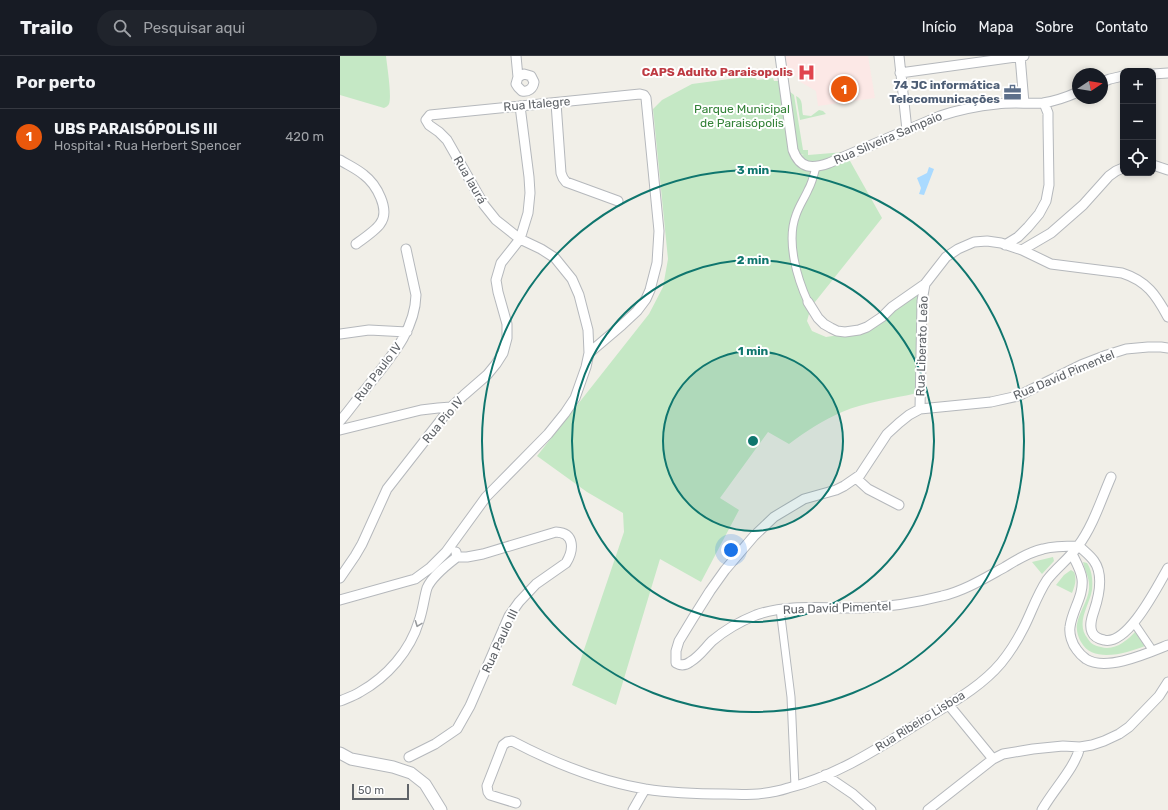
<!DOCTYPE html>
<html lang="pt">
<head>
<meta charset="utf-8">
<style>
	body { margin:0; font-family:Rubik,sans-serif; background:#20242c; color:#f1f3f6 }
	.controls { position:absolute; right:12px; top:12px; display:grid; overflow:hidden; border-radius:8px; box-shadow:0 2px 6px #0003 }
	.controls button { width:36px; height:36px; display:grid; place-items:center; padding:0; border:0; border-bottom:1px solid #363941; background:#171b24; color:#f1f3f6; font:20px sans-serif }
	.compass { position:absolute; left:732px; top:12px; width:36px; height:36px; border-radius:50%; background:#171b24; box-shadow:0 2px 6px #0003; rotate:78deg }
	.scale { position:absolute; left:12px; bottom:10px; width:57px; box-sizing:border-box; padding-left:4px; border:2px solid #5f6368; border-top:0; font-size:11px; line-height:14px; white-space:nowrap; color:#5f6368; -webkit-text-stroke:3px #fff; paint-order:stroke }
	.you { position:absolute; left:391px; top:494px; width:14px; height:14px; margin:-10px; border:3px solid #fff; border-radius:50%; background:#1a73e8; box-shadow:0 0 0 6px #1a73e833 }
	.badge { display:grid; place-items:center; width:26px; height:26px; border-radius:50%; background:#ea580c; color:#fff; font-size:13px; font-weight:700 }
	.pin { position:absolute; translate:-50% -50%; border:2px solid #fff; box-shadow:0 1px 4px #0006 }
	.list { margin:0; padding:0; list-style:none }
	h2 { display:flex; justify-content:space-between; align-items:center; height:52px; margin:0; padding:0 16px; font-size:17px }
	h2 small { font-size:13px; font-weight:400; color:#9ea1a6 }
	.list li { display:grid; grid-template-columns:26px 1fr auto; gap:12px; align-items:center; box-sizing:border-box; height:56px; padding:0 16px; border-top:1px solid #363941 }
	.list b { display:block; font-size:15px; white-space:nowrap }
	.list p { margin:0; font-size:13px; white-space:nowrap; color:#9ea1a6 }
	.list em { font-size:13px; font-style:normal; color:#9ea1a6 }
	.icon { flex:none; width:22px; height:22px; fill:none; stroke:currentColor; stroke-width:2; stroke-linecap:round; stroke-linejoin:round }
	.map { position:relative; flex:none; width:828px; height:754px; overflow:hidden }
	header { display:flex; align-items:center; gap:24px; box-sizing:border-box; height:56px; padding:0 20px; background:#171b24; border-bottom:1px solid #363941 }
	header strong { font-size:19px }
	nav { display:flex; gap:22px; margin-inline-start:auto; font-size:14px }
	.search { width:280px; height:36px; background:#20242c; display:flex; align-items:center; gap:10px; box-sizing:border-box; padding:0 14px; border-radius:22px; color:#9ea1a6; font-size:15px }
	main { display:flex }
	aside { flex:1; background:#171b24 }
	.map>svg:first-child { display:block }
	.medical { fill:#fce8e6 }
	.green { fill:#c5e8c5 }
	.water { fill:#aadaff }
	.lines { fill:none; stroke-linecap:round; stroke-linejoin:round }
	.pedestrian-casing { stroke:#b5b8bc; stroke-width:9 }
	.minor-casing { stroke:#b5b8bc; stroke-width:11 }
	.tertiary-casing { stroke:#b5b8bc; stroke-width:13 }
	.pedestrian { stroke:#fff; stroke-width:7 }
	.minor { stroke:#fff; stroke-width:9 }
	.tertiary { stroke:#fff; stroke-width:11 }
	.oneway { stroke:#979a9d }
	.ring { fill:none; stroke:#0f766e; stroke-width:2 }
	.labels { text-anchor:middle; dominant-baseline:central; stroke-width:4; stroke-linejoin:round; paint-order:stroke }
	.health-label { font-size:12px; font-weight:bold; fill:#be3a42; stroke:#fff; text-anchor:end }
	.service-label { font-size:12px; font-weight:bold; fill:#4e5e75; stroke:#fff; text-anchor:end }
	.street-label { font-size:12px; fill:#5f6368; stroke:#fff }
	.park-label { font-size:12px; fill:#348238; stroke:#fff }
	.centre { fill:#0f766e; stroke:#fff; stroke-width:2 }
	.ring-label { font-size:12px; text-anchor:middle; font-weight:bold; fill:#0f766e; stroke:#fff; stroke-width:4; stroke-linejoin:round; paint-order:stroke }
</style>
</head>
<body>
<header>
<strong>Trailo</strong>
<div class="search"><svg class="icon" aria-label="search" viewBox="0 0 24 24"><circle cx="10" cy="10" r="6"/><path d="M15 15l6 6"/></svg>Pesquisar aqui</div>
<nav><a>Início</a><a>Mapa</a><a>Sobre</a><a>Contato</a></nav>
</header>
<main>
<aside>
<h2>Por perto<small></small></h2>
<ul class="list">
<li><span class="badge">1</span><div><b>UBS PARAISÓPOLIS III</b><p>Hospital · Rua Herbert Spencer</p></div><em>420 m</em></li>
</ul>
</aside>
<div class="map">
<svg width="828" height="754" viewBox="0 0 828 754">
	<rect width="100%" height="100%" fill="#f1efe8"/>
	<!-- medical -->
	<path class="medical" d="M444 0H528L535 42 478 50 476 35 459 25 460 23 445 13Z"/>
	<!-- green -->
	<path class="green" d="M0 0H46C47 10 52 40 49 48 48 50 46 51 44 52L0 39Z
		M412 20H414L417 24 433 22 434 25H441L455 100 464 99 460 98 457 92 449 35 454 39 463 94H468V99L505 96 542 162 471 251 467 265 472 275 486 281 513 277 546 263 573 239 578 238 579 239 577 337C552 343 525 346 502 356 483 364 465 376 449 388L428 376 380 442 399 454 361 526 320 503 276 649 232 629 284 476 283 457 247 436 197 400 309 258 323 231 328 203 313 53 322 44 352 28Z
		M456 40C464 43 461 52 463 59L471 60 479 54 483 55 486 58 460 64Z
		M713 501 714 505 702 518 692 506Z
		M743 506 747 507C752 514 753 525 752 534 749 551 735 567 748 583 751 588 755 590 761 591 774 595 787 585 795 576L805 590C787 597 753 608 741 586 738 581 736 574 737 568 739 556 748 545 749 533 750 522 745 516 743 506Z
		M731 514 734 516C737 523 735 530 732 537L716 529 724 519Z"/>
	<!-- water -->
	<path class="water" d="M589 111 594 113 584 139 579 138 581 132 577 122 587 117Z"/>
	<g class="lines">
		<defs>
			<path id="pedestrian" d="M468 246C457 222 446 185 456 159 459 150 464 143 468 134 472 127 474 119 476 111
				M440 553 451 641 455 730
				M794 567 813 595"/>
			<path id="minor" d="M176 0 178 21 176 28 178 31 182 35C188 36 193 33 194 26L191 20 184 18 178 21
				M440 0 453 94C460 113 472 113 489 107L600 60C618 54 637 50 657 48 672 46 688 48 703 47 715 45 727 41 738 36
				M559 0 567 74
				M680 0 684 47
				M560 17 684 0
				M813 18 828 17
				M762 26 770 23 783 20
				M216 47 221 117 223 122 226 126 278 145
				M0 104C8 109 17 113 24 119 36 128 51 154 40 168 36 174 23 183 16 188
				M813 109 828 114
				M665 189 678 181 688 171 699 158 706 145 709 129 708 67V57L704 47
				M682 194 711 177 743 149 769 120 776 115 783 112
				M468 246 478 262 484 268 491 272 497 275 505 276 519 274 527 271 542 261 552 251 585 228 606 201 618 193 634 186 647 185 661 187 682 194 711 208 782 217C807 225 816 239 828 261
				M0 278 29 274 67 276
				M828 292 821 291H808L786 293 767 299 741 309 678 340 651 346 580 353 569 359 559 367 547 378 520 419 504 430 496 434 464 443 434 461 414 480 385 514 370 535 353 562 339 585 336 595V607C341 610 346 609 350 606 359 601 365 592 372 585 385 574 401 565 416 559 450 547 486 553 521 552 548 551 575 547 602 540 624 535 645 522 665 511 676 504 689 496 703 493 714 490 727 490 739 490 744 495 750 499 754 505 764 519 759 540 754 555 752 561 749 569 752 576 754 581 759 583 764 584 788 590 818 529 828 512
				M580 353 582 245 585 228
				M0 365C9 355 16 344 25 334 47 305 75 277 76 239L66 193
				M0 374 81 354 98 352 111 351
				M516 422 528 433 559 449
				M732 498C736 506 741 514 742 523 744 540 732 554 730 571 729 578 732 588 737 594 739 597 742 600 746 603 766 616 808 597 828 589
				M0 522 15 500 22 488 47 433 111 351 124 339 147 319 156 308 163 297 167 282V268L158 236 156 224 161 207 180 183 188 157 190 137 189 121 180 50
				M0 544 75 523 90 512 106 496 146 441 208 378 225 357 235 342 246 311 249 297 282 269 297 255 306 243 310 234 317 207 319 175 306 42 304 39 300 38 90 59 86 64 89 69 99 76 107 84 144 149 156 164 180 183 201 193 215 202 232 223 239 239 248 274 249 297
				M0 645C7 642 14 640 20 636 47 621 70 595 79 565 83 554 84 542 87 532 92 520 108 508 117 501L116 496
				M608 648 653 703
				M69 701 95 688 117 673 130 650 169 560 179 546 196 528 226 507C234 494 235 477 216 476L143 498 127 501H117
				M485 719 513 738 531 754
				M176 747 150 739 148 736 147 730 163 689 167 686 172 685C214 707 258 725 305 733
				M293 754 305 733C331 737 358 738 385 738 396 738 407 739 418 738 428 737 439 735 448 732 497 720 540 691 582 665 609 648 640 632 661 607 670 596 678 583 684 571 692 555 697 539 707 524 716 512 729 503 738 490 753 470 761 444 771 421
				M588 754 653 703 663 698 693 693 723 690 740 691 752 689 764 685 779 678 789 671 819 640 828 626
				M702 754C713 734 735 712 740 691"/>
			<path id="tertiary" d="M0 697 11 703 53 711 71 717 85 728 101 754"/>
		</defs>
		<!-- pedestrian casing -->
		<use href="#pedestrian" class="pedestrian-casing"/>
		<!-- minor casing -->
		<use href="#minor" class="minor-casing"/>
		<!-- tertiary casing -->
		<use href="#tertiary" class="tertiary-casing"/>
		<!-- pedestrian -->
		<use href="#pedestrian" class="pedestrian"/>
		<!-- minor -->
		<use href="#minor" class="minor"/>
		<!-- tertiary -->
		<use href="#tertiary" class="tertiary"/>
	</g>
	<!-- one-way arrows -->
	<defs><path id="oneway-chevron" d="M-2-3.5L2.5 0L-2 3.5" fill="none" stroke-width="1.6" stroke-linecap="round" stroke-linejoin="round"/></defs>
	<use class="oneway" href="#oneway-chevron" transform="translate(78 568) rotate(111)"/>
	<!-- distance rings -->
	<circle cx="413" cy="385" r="90" fill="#0f766e" fill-opacity=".12"/>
	<g class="ring">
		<circle cx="413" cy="385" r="90"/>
		<circle cx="413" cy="385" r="181"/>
		<circle cx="413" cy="385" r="271"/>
	</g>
	<!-- icons -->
	<defs>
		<symbol id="hospital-bare" viewBox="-9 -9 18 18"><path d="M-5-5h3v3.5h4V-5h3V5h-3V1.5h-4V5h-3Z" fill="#e0444e" stroke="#fff" stroke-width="2.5" paint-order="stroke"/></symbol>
		<symbol id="office-bare" viewBox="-9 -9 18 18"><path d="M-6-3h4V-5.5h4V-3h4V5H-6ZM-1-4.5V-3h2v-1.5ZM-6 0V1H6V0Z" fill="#5c6f8a" stroke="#fff" stroke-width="2.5" paint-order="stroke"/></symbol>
	</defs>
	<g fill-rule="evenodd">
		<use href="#hospital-bare" x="454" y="4" width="25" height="25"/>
		<use href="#office-bare" x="660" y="24" width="25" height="25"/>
	</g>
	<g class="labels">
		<!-- health labels -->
		<g class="health-label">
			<text x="453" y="16">CAPS Adulto Paraisopolis</text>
		</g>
		<!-- service labels -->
		<g class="service-label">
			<text x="660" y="29">74 JC informática<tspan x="660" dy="14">Telecomunicações</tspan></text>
		</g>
		<!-- street labels -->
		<g class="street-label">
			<text transform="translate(197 48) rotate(-5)">Rua Italegre</text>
			<text transform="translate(548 82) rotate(-23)">Rua Silveira Sampaio</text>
			<text transform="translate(130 124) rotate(60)">Rua Iaurá</text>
			<text transform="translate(582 290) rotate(-88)">Rua Liberato Leão</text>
			<text transform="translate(38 316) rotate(-53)">Rua Paulo IV</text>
			<text transform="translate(724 319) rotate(-23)">Rua David Pimentel</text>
			<text transform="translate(103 364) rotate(-50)">Rua Pio IV</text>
			<text transform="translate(497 552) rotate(-2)">Rua David Pimentel</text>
			<text transform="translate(160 585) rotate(-65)">Rua Paulo III</text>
			<text transform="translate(580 665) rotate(-32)">Rua Ribeiro Lisboa</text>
		</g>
		<!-- park labels -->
		<g class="park-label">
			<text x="402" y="53">Parque Municipal<tspan x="402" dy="14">de Paraisópolis</tspan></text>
		</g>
	</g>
	<circle cx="413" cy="385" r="6" class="centre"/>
	<g class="ring-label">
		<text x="413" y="118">3 min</text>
		<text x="413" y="208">2 min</text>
		<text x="413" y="299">1 min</text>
	</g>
</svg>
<div class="controls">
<button>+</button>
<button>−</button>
<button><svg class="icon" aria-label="locate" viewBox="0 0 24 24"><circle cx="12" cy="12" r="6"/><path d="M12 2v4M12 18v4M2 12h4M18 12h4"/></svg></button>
</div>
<svg class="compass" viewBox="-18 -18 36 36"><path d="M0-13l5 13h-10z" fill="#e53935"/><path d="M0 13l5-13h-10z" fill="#9ea1a6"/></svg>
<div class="scale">50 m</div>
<div class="you"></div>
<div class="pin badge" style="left:504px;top:33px">1</div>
</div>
</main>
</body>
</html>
